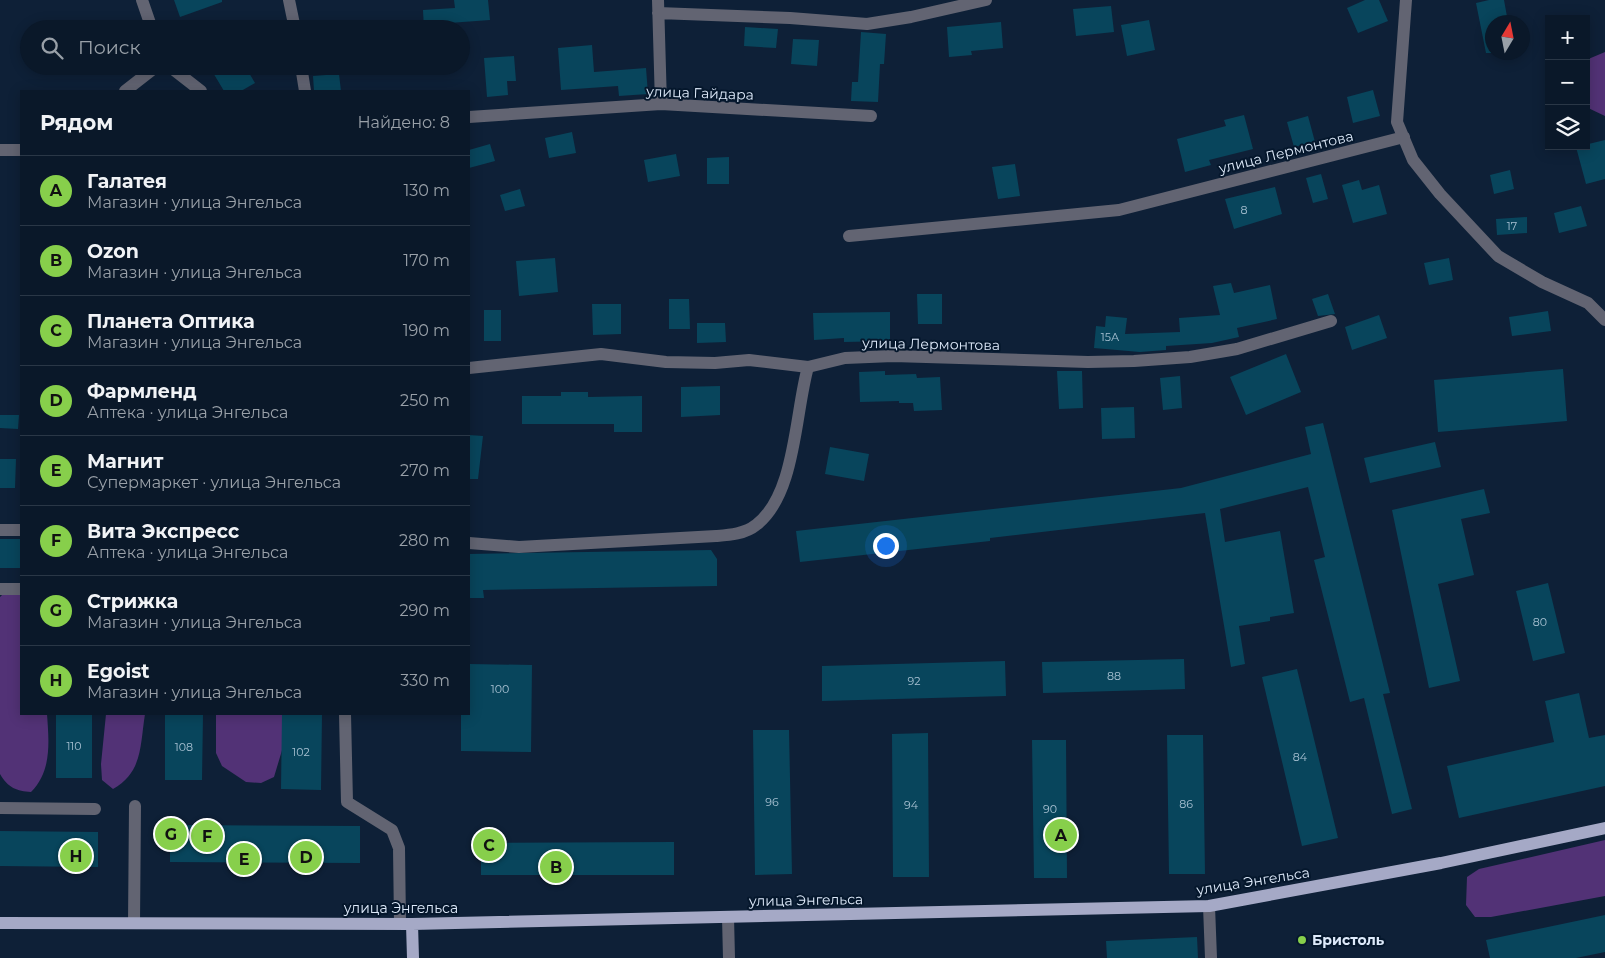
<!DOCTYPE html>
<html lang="ru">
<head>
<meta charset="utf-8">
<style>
	body { margin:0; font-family:Montserrat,sans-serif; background:#182535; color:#f1f3f6 }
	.controls { position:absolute; right:15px; top:15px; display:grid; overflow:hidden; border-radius:0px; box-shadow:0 2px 12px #0003 }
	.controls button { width:45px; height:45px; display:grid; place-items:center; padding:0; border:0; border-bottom:1px solid #2a3746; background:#0a1829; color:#f1f3f6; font:25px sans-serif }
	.compass { position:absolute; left:1485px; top:15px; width:45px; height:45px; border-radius:50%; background:#0a1829; box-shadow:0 2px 12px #0003; rotate:10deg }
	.you { position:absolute; left:885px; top:545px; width:18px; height:18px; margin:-12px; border:4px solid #fff; border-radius:50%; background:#1a73e8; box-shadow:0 0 0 8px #1a73e833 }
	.badge { display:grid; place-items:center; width:32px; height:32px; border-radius:50%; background:#87cf4b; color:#111; font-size:16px; font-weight:700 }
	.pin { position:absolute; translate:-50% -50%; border:2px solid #fff; box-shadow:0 1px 5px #0006 }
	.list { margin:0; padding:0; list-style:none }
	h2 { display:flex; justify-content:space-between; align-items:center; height:65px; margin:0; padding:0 20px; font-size:21px }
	h2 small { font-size:16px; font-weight:400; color:#99a0a8 }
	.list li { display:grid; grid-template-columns:32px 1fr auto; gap:15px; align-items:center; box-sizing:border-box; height:70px; padding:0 20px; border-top:1px solid #2a3746 }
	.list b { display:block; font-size:19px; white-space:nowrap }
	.list p { margin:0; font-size:16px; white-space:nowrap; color:#99a0a8 }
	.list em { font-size:16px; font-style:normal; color:#99a0a8 }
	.icon { flex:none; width:28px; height:28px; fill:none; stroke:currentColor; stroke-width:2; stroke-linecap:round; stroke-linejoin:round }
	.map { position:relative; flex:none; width:1605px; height:958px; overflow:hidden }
	.search { position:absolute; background:#0a1829; box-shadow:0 2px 12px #0003; left:20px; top:20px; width:450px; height:55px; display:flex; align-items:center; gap:12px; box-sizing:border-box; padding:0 18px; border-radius:28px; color:#99a0a8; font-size:19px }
	.panel { position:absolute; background:#0a1829; box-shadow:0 2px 12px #0003; left:20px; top:90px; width:450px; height:625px; border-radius:0px }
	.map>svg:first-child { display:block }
	.forest { fill:#523276 }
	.building { fill:#08455c }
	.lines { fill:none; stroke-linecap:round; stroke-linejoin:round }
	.minor { stroke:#626472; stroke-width:12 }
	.major { stroke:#a5a9c6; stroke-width:12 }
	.poi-dot { fill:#87cf4b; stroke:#05172c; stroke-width:2 }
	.labels { text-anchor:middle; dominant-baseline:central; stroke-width:4; stroke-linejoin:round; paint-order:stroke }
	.number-label { font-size:11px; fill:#a8c1d2 }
	.street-label { font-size:14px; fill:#deeafa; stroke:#05172c }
	.poi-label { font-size:14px; font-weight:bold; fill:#deeafa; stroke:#05172c; text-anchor:start }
</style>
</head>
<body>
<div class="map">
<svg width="1605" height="958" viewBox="0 0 1605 958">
	<rect width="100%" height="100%" fill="#0e2037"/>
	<!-- forest -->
	<path class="forest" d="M1605 52V116L1586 107V60Z
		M5 592 21 594V714H47C49 742 52 771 31 792 17 791 8 788 0 774V597Z
		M106 714H145C140 745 143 772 113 789L102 780 101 764Z
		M216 714H283V747L274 777 261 783 246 782 222 766 216 753Z
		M1605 840V896L1491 917H1475L1466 905 1467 877 1479 869Z"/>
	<!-- building -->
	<path class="building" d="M174 0H222V2L180 17Z
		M454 0H488L490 20 449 23V29H424L423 10 455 8Z
		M1365 0H1379L1388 21 1358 33 1347 8Z
		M1489 0H1504L1508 22H1492V53H1486L1476 3Z
		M1111 6 1114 32 1076 36 1073 9Z
		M1149 20 1155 50 1127 56 1121 25Z
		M1001 22 1003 48 971 51 972 55 949 57 947 27Z
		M745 27 778 29 776 48 744 46Z
		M861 32 886 34 884 64H880L878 102 851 101 852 82H858Z
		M793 39 819 40 817 66 791 64Z
		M592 45 594 72 646 68 648 94 619 96 618 86 561 90 558 48Z
		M514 56 516 81H507L508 95 487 97 484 58Z
		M209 66H245L255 83 241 91H224Z
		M339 74 341 91H314L313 76Z
		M1373 90 1380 116 1353 123 1347 97Z
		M1244 115 1253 149 1209 160 1211 165 1185 172 1177 139 1226 126 1224 120Z
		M1308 116 1315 142 1294 147 1287 122Z
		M572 132 576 153 549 158 545 138Z
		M1605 140V179L1586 184 1576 147Z
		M490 144 495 161 469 168V150Z
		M676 154 680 176 648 182 644 160Z
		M729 157V184H707V158Z
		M1015 164 1020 196 998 199 992 167Z
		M1510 170 1514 189 1494 194 1490 175Z
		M1321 174 1328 199 1313 203 1306 178Z
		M1359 180 1362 190 1379 185 1387 214 1353 223 1342 185Z
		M1275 187 1282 214 1234 229 1225 199Z
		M520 189 525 206 505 211 500 195Z
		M1581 206 1587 226 1559 233 1554 213Z
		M1527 217V233L1497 235 1496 219Z
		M555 258 558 292 519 296 516 261Z
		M1449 258 1453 280 1429 285 1424 263Z
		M1231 283 1234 293 1270 285 1277 319 1237 328 1239 337 1212 343 1166 346V350L1140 352 1094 348 1096 326 1105 327 1106 316 1127 318 1125 334 1180 332 1179 318 1220 315 1213 286Z
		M917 294H942V324H918Z
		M1328 294 1335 314 1318 316 1312 299Z
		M669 299H689L690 329H669Z
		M592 304H621V334L593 335Z
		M484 310H501V341H484Z
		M1548 311 1551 331 1512 336 1509 317Z
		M890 312V341L844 342V338L814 340 813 313Z
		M1379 315 1387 338 1352 350 1345 327Z
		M697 323H725L726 342 697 343Z
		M1286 354 1301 392 1246 415 1230 377Z
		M1563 369 1567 421 1438 432 1434 380Z
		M885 371V375L916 374 917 378 940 377 942 410 914 411 913 403H899V401L860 402 859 372Z
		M1057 371H1082L1083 408 1059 409Z
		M1180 376 1182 408 1163 410 1160 378Z
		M720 386V415L681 417V387Z
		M561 392H588V397L642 396V432H614V424H522V396H561Z
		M1134 407 1135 438 1102 439 1101 408Z
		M0 415H19L18 429 0 428Z
		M1323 423 1390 693 1383 694 1412 809 1392 814 1364 698 1350 702 1314 560 1325 557 1308 487 1220 509 1225 542 1280 531 1294 613 1270 617V621L1239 626 1245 664 1231 667 1205 513 990 538V541L800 562 796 531 1181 488 1311 454 1305 427Z
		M469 435 483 436 478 479H469Z
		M1435 442 1441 467 1370 483 1364 458Z
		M830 447 869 454 864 481 825 474Z
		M0 459H16L15 488H0Z
		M1484 489 1490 513 1461 519 1474 575 1438 584 1460 681 1429 688 1392 510Z
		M0 539H21V568H0Z
		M711 550 717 559V586L483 590 484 598H469V554Z
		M1548 583 1565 653 1533 661 1516 591Z
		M1184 659 1185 689 1043 693 1042 662Z
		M1005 661 1006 696 822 701V666Z
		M469 664 532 665 531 752 461 751V714H469Z
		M1297 669 1338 838 1302 846 1262 677Z
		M1579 693 1589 738 1605 735V786L1459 818 1447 766 1554 742 1545 701Z
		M56 714H92V778H56Z
		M165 714H203L202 780H165Z
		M282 714H322L321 790 281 789Z
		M753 730H789L792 874 755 875Z
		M928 733 929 877H893L892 734Z
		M1167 735H1203L1205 874H1169Z
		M1032 740H1066L1067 878H1034Z
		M170 825 360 826V863L170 862Z
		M0 831 98 832V867L0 866Z
		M674 842V875H481V843Z
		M1605 915V952L1576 958H1490L1486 940Z
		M1197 937 1198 958H1107L1106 941Z"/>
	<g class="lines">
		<!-- minor -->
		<path class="minor" d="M142 0 152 29
			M289 0 295 29
			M658 0 661 104
			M1406 0 1397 122 1413 160 1440 194 1498 256 1542 282 1588 303 1605 320
			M658 13 790 18 867 24 911 17 986 0
			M169 66 201 91
			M301 66 305 91
			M125 91 157 66
			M469 117 661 104 871 116
			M0 150H21
			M849 236 1119 210 1404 137
			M469 368 601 354 666 362 715 363 749 360 808 367 845 358 893 356 1088 362 1134 361 1190 357 1237 349 1331 321
			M0 530H21
			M469 543 519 547 716 536C729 535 745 534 756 525 796 495 795 412 808 367
			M0 589H21
			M345 714 347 802 392 830 399 848 400 923
			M0 808 95 809
			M1209 906 1211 958
			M728 917 729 958
			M134 923 135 806"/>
		<!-- major -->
		<path class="major" d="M0 923 412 924 1209 906 1441 863 1605 828
			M412 924 413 958"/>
	</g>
	<!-- markers -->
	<circle class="poi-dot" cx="1302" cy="940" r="5"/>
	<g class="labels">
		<!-- number labels -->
		<g class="number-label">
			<text x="1244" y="210">8</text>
			<text x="1512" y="226">17</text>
			<text x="1110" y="337">15А</text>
			<text x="1540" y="622">80</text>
			<text x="1114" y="676">88</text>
			<text x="914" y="681">92</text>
			<text x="500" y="689">100</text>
			<text x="74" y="746">110</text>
			<text x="184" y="747">108</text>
			<text x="301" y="752">102</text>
			<text x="1300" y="757">84</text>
			<text x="772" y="802">96</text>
			<text x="1186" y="804">86</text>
			<text x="911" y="805">94</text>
			<text x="1050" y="809">90</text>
		</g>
		<!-- street labels -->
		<g class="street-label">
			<text transform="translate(700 93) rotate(2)">улица Гайдара</text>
			<text transform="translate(1286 152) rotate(-14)">улица Лермонтова</text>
			<text transform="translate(931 344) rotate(1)">улица Лермонтова</text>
			<text transform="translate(1253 881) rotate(-9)">улица Энгельса</text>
			<text transform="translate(806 900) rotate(-1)">улица Энгельса</text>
			<text x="401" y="908">улица Энгельса</text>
		</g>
		<!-- poi labels -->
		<g class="poi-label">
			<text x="1312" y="940">Бристоль</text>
		</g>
	</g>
</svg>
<div class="controls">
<button>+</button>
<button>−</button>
<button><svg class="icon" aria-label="layers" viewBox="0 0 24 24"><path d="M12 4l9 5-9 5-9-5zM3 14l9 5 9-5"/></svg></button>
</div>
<svg class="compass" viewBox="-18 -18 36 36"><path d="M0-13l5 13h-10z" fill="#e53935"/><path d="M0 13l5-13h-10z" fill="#99a0a8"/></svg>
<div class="you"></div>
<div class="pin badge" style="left:1061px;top:835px">A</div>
<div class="pin badge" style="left:556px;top:867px">B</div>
<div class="pin badge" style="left:489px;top:845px">C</div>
<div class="pin badge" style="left:306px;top:857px">D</div>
<div class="pin badge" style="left:244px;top:859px">E</div>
<div class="pin badge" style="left:207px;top:836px">F</div>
<div class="pin badge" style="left:171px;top:834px">G</div>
<div class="pin badge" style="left:76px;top:856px">H</div>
<div class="search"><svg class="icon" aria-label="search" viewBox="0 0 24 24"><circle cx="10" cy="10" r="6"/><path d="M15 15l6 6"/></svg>Поиск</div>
<section class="panel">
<h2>Рядом<small>Найдено: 8</small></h2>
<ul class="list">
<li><span class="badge">A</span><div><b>Галатея</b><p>Магазин · улица Энгельса</p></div><em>130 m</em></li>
<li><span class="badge">B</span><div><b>Ozon</b><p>Магазин · улица Энгельса</p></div><em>170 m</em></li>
<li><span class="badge">C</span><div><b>Планета Оптика</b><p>Магазин · улица Энгельса</p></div><em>190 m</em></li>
<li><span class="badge">D</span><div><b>Фармленд</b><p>Аптека · улица Энгельса</p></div><em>250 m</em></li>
<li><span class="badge">E</span><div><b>Магнит</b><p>Супермаркет · улица Энгельса</p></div><em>270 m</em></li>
<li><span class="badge">F</span><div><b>Вита Экспресс</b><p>Аптека · улица Энгельса</p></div><em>280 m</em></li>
<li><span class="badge">G</span><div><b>Стрижка</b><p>Магазин · улица Энгельса</p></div><em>290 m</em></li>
<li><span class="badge">H</span><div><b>Egoist</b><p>Магазин · улица Энгельса</p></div><em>330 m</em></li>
</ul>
</section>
</div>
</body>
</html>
